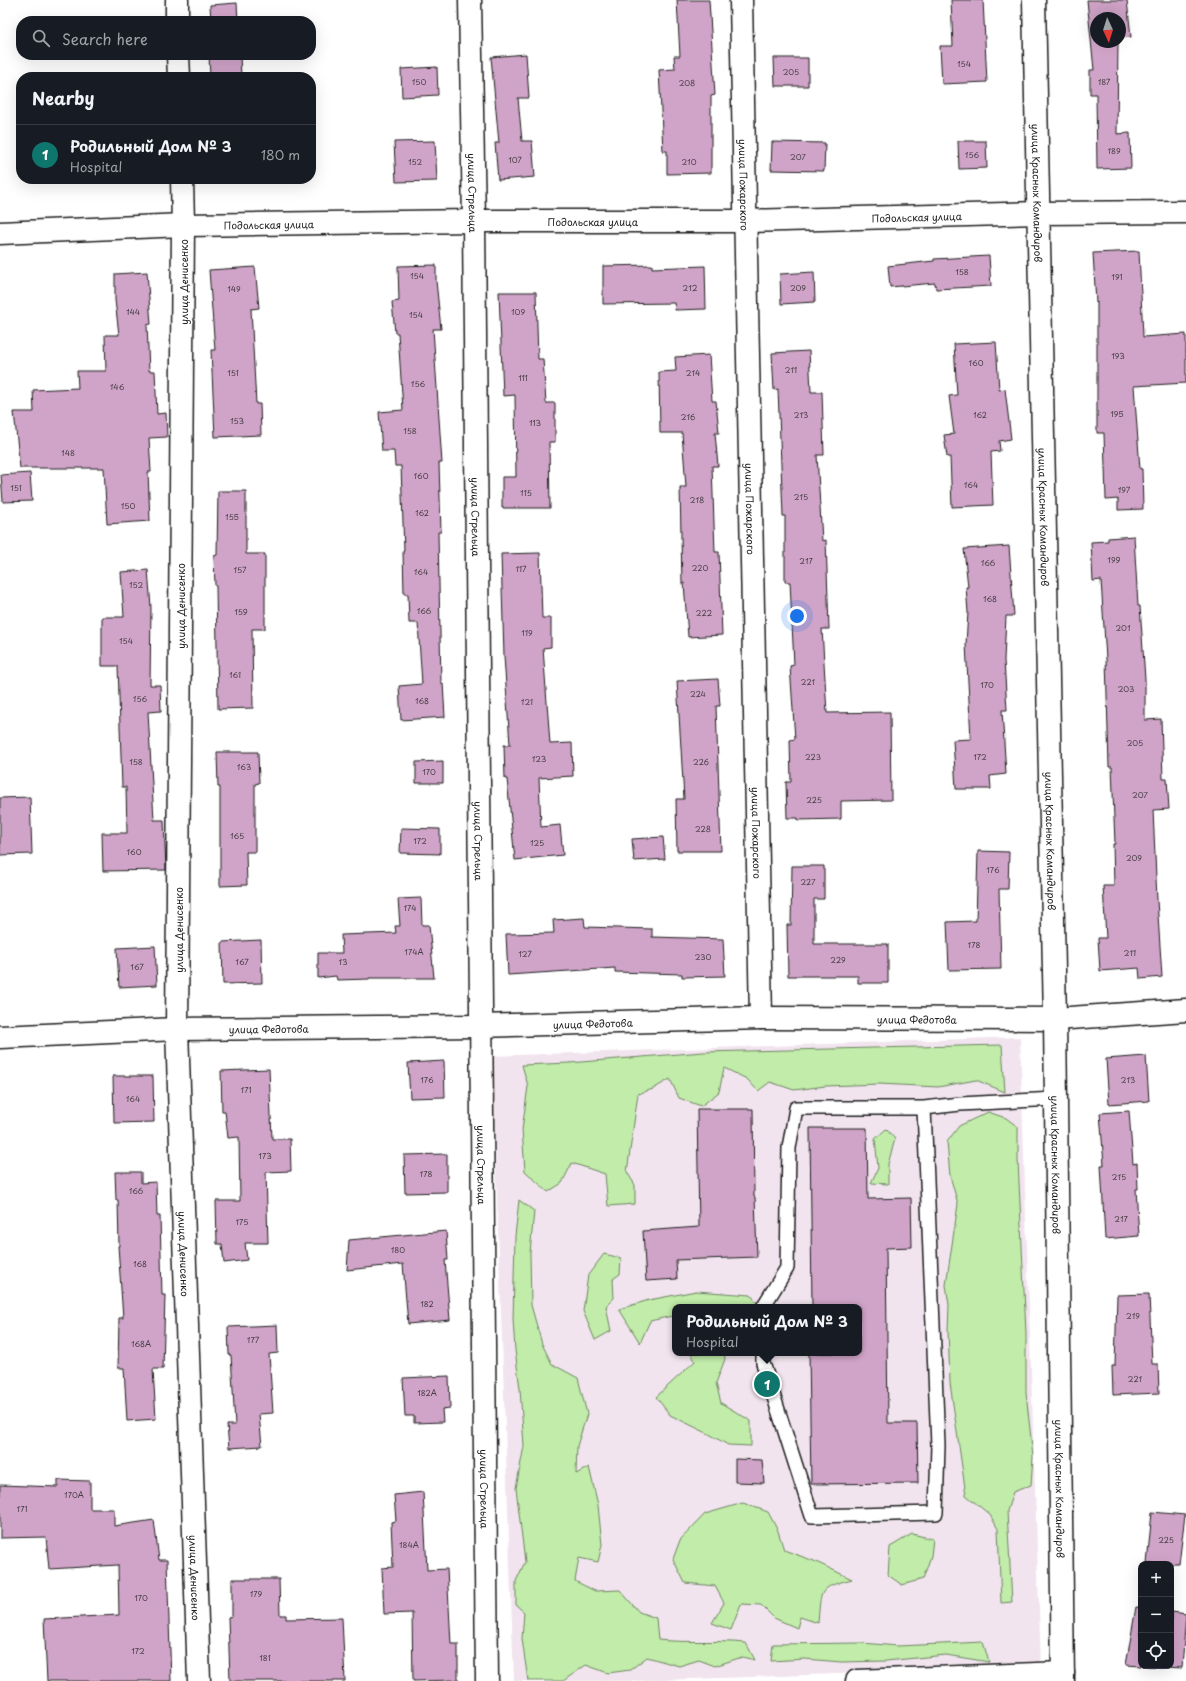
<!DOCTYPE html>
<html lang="en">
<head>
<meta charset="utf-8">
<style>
	body { margin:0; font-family:"Playpen Sans",sans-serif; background:#20242c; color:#f1f3f6 }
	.controls { position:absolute; right:12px; bottom:12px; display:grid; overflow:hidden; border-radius:8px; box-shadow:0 4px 16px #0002 }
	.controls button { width:36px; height:36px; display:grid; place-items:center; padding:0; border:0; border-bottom:1px solid #363941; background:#171b24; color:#f1f3f6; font:20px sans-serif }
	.compass { position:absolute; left:1090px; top:12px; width:36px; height:36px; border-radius:50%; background:#171b24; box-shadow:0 4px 16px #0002; rotate:176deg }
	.you { position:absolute; left:797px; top:616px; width:14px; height:14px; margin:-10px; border:3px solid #fff; border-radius:50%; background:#1a73e8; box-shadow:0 0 0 6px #1a73e833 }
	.badge { display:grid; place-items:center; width:26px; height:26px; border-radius:50%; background:#0f766e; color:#fff; font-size:13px; font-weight:700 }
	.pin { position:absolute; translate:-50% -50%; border:2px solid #fff; box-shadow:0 1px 4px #0006 }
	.popup { position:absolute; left:672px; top:1304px; width:190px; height:52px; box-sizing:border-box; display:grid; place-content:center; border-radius:8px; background:#171b24; filter:drop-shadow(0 1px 3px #0005); font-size:13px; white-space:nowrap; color:#9ea1a6 }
	.popup b { font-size:15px; color:#f1f3f6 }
	.popup::after { content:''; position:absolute; left:50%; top:100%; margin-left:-8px; border:8px solid transparent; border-top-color:#171b24 }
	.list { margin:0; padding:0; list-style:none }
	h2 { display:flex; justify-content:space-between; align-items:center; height:52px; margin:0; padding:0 16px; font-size:17px }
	h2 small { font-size:13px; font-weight:400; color:#9ea1a6 }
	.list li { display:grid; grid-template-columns:26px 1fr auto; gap:12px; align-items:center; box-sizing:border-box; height:60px; padding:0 16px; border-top:1px solid #363941 }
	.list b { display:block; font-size:15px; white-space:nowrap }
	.list p { margin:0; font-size:13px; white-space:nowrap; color:#9ea1a6 }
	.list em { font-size:13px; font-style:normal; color:#9ea1a6 }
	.icon { flex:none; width:22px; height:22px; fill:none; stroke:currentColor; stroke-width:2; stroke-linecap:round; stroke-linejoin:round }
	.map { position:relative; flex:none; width:1186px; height:1681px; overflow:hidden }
	.search { position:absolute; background:#171b24; box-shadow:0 4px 16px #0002; left:16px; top:16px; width:300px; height:44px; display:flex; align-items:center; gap:10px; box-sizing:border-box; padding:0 14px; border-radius:16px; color:#9ea1a6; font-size:15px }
	.panel { position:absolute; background:#171b24; box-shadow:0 4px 16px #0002; left:16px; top:72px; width:300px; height:112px; border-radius:16px }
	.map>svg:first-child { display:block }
	.built { fill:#f1e4ee; fill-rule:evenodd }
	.green { fill:#c1eca9; stroke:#6e8462 }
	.building { fill:#d0a4c8; stroke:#1c1c1c }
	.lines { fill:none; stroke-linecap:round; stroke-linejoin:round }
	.lane-casing { stroke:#1c1c1c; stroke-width:16 }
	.street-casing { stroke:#1c1c1c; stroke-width:25 }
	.secondary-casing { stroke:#1c1c1c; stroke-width:25 }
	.lane { stroke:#fff; stroke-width:13 }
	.street { stroke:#fff; stroke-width:22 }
	.secondary { stroke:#fff; stroke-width:22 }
	.labels { text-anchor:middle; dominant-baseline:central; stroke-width:3; stroke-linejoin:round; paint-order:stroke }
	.number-label { font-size:8px; fill:#493e47 }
	.street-label { font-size:10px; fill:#1c1c1c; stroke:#fff }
</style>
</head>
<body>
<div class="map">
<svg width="1186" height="1681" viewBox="0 0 1186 1681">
	<rect width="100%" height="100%" fill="#fff"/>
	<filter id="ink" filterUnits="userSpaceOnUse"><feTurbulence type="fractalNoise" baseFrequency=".025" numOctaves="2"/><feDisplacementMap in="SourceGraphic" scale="8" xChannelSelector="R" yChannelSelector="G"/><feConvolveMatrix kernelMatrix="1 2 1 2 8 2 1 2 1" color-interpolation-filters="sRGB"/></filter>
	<g filter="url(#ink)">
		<!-- built -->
		<path class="built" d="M1020 1037 1041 1667 633 1681H514L492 1056ZM675 1307H859V1353H675Z"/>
		<!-- green -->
		<path class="green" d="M1002 1045 1005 1092 976 1080 938 1087 879 1084 826 1086 794 1090 770 1082 758 1091 747 1079 724 1068 719 1092 701 1106 679 1098 670 1079 653 1089 638 1094 627 1172 635 1185V1204L608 1206 605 1174 572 1163 562 1183 548 1192 525 1171 522 1130 528 1086 522 1065 569 1063 703 1052Z
			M988 1112 1006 1118 1018 1127V1160L1026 1333V1393L1033 1457 1031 1485 1013 1492 1007 1511 1012 1602 1001 1603 998 1529 990 1515 966 1495 950 1383 948 1330 949 1305 946 1285 958 1204 950 1176 947 1142 959 1126Z
			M886 1129 895 1139 888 1164V1184L871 1183 878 1168 875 1139Z
			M519 1200 534 1211 530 1253 531 1305 542 1344 552 1364 578 1378 587 1414 577 1446 576 1474 589 1467 598 1505 602 1545 598 1562 579 1558 575 1581 595 1591 620 1590 639 1612 656 1618 658 1640C687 1643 717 1640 746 1643L755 1660 742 1657 715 1666 699 1660 679 1666 647 1657 630 1670 608 1673 586 1665 563 1681H528L522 1639 524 1612 516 1605V1581L525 1562 516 1488 524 1446 520 1389 515 1350 513 1319 515 1236Z
			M604 1254 621 1258 620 1274 613 1279 614 1298 606 1306 611 1331 595 1340 583 1311 588 1275Z
			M696 1291 751 1295 760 1307H675V1321L672 1316 650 1321 640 1343 619 1309 649 1300Z
			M691 1353H724L725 1359 716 1383 721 1403 751 1421V1446L728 1445 709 1434 670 1415 656 1397 695 1361Z
			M743 1503 768 1512 778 1531 784 1550 814 1561 852 1579C818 1588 821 1589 818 1623L800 1617 797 1628 774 1618 761 1605 741 1604 731 1630 712 1623 724 1603 715 1586 685 1583 673 1559 680 1540 705 1514Z
			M912 1534 933 1539 931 1556 923 1579 902 1585 888 1575 890 1547Z
			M983 1642 989 1662 946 1655 886 1661 841 1662 805 1659 771 1661 773 1644 862 1643 898 1646Z"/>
		<!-- building -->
		<path class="building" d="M677 0H709L715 95 711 96V173L667 174V151H663L659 70 675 69 674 56H680Z
			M951 0H983L987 82 942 84 940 46H953Z
			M1087 0H1127L1131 37 1120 38V18H1096V42H1118L1117 134 1130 133 1131 168 1097 169 1096 94H1090V70H1094Z
			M237 3 238 21H211L210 5Z
			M526 54 529 98H518L522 141H532L535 177 498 180 495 143H499L491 57Z
			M209 55H240L241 77H210Z
			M774 58H808V86H775Z
			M437 67 438 95 402 97 401 69Z
			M435 141 437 181 396 182 394 142Z
			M958 141H986L987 168 959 169Z
			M772 142 825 143 824 171 771 170Z
			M1139 251 1143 337 1186 334V383L1134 386 1140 469H1142L1143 509 1118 510V499L1106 500 1104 433H1097V302L1096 303 1093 253Z
			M989 256 991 286 936 289 935 283 890 287 888 266 934 261V259Z
			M436 265V281L441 329H433L442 463H439L441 532H438L441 683H443L445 717 401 720 399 686 422 684 418 623H409L408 594H404L403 551H404L401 466H395L394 451H382L379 412 403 410 398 333H395L392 302 399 301 398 266Z
			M652 265V268L705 266 706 309 675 310 674 303 603 304V266Z
			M255 267 259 308 251 309 256 404H260L261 435 215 437 211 350H215L209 270Z
			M147 272 151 324 147 325 149 371H155L157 414 166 413 167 437 149 438 151 472H148L150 521 107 524 104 468H20L14 412H34L33 390 78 388 77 371H106L105 335H119L115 300V274Z
			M814 272 815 302 781 304 780 274Z
			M499 292H536L538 359H543L546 403H555V442H549L550 508H502V477H516L515 395 503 396Z
			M996 342 999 390 1005 389 1011 439 999 441 1000 451 991 452 993 505 952 507 950 457H947L944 435 954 434 949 396 957 395 954 344Z
			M809 351 811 392H822L824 455H817L822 541 826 540 829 629H822L827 713 890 712 891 800 841 801V819L798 820V818H787L786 782H791L790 740 795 739 790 666 794 665 790 582H785V516H783L778 389 774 390 772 353Z
			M709 355 712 401H716L719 433H715L718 466H712L715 552H719L722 635 688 637 684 583 682 584 680 487H686L682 433H660L659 372 676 371 675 357Z
			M30 473 32 501 3 502 1 475Z
			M218 491H246V554H265V629H252L253 708 218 709 216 586H215L214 556 217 555Z
			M1134 536 1138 606H1140L1145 679V720L1161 719 1163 779H1167L1169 809 1153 810 1157 900 1162 977 1140 979 1139 968 1100 971 1098 938H1106L1103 886H1114L1113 844H1115L1112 767H1109L1106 659 1101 580 1093 581 1091 542 1108 541V538Z
			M1009 546 1014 616H1006L1004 660 1007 710H1002L1006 774 990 776 991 789H956L953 740 971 739 966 644 968 612 966 587H968L964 549Z
			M540 553 542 618H551V647L543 648 550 744 572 743 573 776 539 778 541 827 560 825 563 855 515 860 507 779H505L504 745H510L504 656 501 554Z
			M148 570 151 607 150 685H160L161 711 148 712 154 820H164L166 870 103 871 102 833H127L126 787H122L118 666H102V617H124L121 572Z
			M718 679 720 706H716L721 851H677L676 799H684L677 681Z
			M217 752H258L259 783 255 784V852H246L247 885 220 886V787H218Z
			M443 761V783H416V762Z
			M30 797 32 854 0 855V798Z
			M401 828 440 829V854L400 853Z
			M663 837 665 859 634 861 632 839Z
			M978 851 1009 852 1008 889H999L1001 969 949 970 947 922 976 921Z
			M792 866H824V899H814V944H888V983H858V976H788L787 925H791Z
			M421 898 422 925H429L434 978H369V979L337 980 336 976 318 978V953H342L341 935 396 933 395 926H400L398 899Z
			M584 918 585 927 652 929V937L723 939 725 976 682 977V974L615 972V968L508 975 506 934 554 933 553 920Z
			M261 940 262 983 223 984 222 942Z
			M155 946 157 985 119 987 117 948Z
			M1146 1056 1149 1101 1109 1104 1106 1059Z
			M444 1061 445 1097 410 1098 408 1063Z
			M269 1069 272 1139H290L291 1171 266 1172 268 1243H245L247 1260 224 1263 222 1244H217L216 1201H240L239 1137 228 1138 225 1111H222L221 1071Z
			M113 1076H153L154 1122 114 1123Z
			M697 1109H753L754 1197H755L757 1257 676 1260 677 1279 646 1281 643 1231 699 1227Z
			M1129 1111 1133 1164 1137 1163 1138 1189H1136L1139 1236 1105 1239 1101 1165H1104L1100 1113Z
			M810 1128H867L868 1199 911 1198 912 1247 886 1248 888 1423H917L918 1483 811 1484 809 1353H859V1307H812Z
			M447 1154V1192L405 1193 404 1155Z
			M115 1172H141V1183L156 1182 157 1216H160L162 1295H165L163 1369H153L156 1419 127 1421 124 1368H118L119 1318H123L118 1246H119L118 1200H116Z
			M446 1231 448 1260H445L450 1320 408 1324 403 1264 347 1270 349 1240Z
			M1149 1294 1152 1364H1158L1159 1393 1113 1395 1112 1366H1115L1117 1295Z
			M277 1325 278 1353 269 1354 273 1413 259 1414 262 1446 229 1448 227 1425H235L231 1355H229L228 1327Z
			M449 1376 450 1408 442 1409 443 1422 414 1423V1416H405L403 1378Z
			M735 1459 762 1460 764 1483 735 1482Z
			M58 1480 90 1481V1509H114V1526L154 1520 159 1560H167L171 1681H47L44 1619 119 1615 118 1565 49 1569 46 1537 0 1538V1485L58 1487Z
			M423 1492 427 1570 447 1569 451 1644H458V1680L413 1681 412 1613 384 1614 382 1568 393 1567 391 1522 396 1521 394 1495Z
			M1152 1512 1185 1515 1179 1564H1147Z
			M232 1579H279L280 1615H286V1619L342 1618 345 1681H230L228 1617 232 1616Z
			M1136 1607 1141 1608V1666L1126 1665Z
			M1171 1612 1186 1614 1182 1668 1147 1666H1171Z"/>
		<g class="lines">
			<defs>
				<path id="lane" d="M763 1307 787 1268 789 1148 796 1108H924
					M763 1353V1363L812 1516 936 1513 938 1445 924 1108 960 1104 1055 1099"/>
				<g id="street">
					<path d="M177 0V21"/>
					<path id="s1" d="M470 0 474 221 487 1681"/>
					<path id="s2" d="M741 0 761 1018"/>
					<path d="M178 55 179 77"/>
					<path id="s3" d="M182 179 183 225 177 1029 199 1681"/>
					<path id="s4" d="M0 233 183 225 474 221H746L1039 213 1186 212"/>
					<path id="s5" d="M0 1037 177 1029 480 1026 761 1018 1055 1019 1186 1010"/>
					<path d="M857 1681 1063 1673"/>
				</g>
				<g id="secondary">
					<path id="s6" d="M1034 0 1055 1019 1063 1681"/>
				</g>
			</defs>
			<!-- lane casing -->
			<use href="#lane" class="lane-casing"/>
			<!-- street casing -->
			<use href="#street" class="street-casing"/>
			<!-- secondary casing -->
			<use href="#secondary" class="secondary-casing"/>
			<!-- lane -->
			<use href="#lane" class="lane"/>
			<!-- street -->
			<use href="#street" class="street"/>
			<!-- secondary -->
			<use href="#secondary" class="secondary"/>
		</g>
	</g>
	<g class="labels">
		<!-- number labels -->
		<g class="number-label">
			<text x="964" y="64">154</text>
			<text x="791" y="72">205</text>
			<text x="419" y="82">150</text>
			<text x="1104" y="82">187</text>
			<text x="687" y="83">208</text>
			<text x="1114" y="151">189</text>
			<text x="972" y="155">156</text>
			<text x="798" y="157">207</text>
			<text x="515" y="160">107</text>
			<text x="415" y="162">152</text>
			<text x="689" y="162">210</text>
			<text x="962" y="272">158</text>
			<text x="417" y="276">154</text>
			<text x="1117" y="277">191</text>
			<text x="690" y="288">212</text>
			<text x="798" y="288">209</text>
			<text x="234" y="289">149</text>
			<text x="133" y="312">144</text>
			<text x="518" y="312">109</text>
			<text x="416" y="315">154</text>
			<text x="1118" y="356">193</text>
			<text x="976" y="363">160</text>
			<text x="791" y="370">211</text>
			<text x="233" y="373">151</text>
			<text x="693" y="373">214</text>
			<text x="523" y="378">111</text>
			<text x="418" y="384">156</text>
			<text x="117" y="387">146</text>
			<text x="1117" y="414">195</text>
			<text x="801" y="415">213</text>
			<text x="980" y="415">162</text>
			<text x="688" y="417">216</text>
			<text x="237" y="421">153</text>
			<text x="535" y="423">113</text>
			<text x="410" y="431">158</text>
			<text x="68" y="453">148</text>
			<text x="421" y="476">160</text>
			<text x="971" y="485">164</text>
			<text x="16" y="488">151</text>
			<text x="1124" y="490">197</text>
			<text x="526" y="493">115</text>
			<text x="801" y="497">215</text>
			<text x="697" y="500">218</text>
			<text x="128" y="506">150</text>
			<text x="422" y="513">162</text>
			<text x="232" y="517">155</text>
			<text x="1114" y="560">199</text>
			<text x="806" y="561">217</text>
			<text x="988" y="563">166</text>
			<text x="700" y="568">220</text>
			<text x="521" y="569">117</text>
			<text x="240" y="570">157</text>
			<text x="421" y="572">164</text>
			<text x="136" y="585">152</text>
			<text x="990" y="599">168</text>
			<text x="424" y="611">166</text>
			<text x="241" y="612">159</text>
			<text x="704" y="613">222</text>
			<text x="1123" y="628">201</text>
			<text x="527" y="633">119</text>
			<text x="126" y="641">154</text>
			<text x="235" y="675">161</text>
			<text x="808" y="682">221</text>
			<text x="987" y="685">170</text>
			<text x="1126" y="689">203</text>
			<text x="698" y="694">224</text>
			<text x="140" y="699">156</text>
			<text x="422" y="701">168</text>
			<text x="527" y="702">121</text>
			<text x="1135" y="743">205</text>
			<text x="813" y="757">223</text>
			<text x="980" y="757">172</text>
			<text x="539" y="759">123</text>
			<text x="136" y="762">158</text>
			<text x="701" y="762">226</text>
			<text x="244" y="767">163</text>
			<text x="429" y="772">170</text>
			<text x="1140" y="795">207</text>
			<text x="814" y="800">225</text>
			<text x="703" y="829">228</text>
			<text x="237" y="836">165</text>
			<text x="420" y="841">172</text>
			<text x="537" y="843">125</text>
			<text x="134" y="852">160</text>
			<text x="1134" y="858">209</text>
			<text x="993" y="870">176</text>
			<text x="808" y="882">227</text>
			<text x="410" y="908">174</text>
			<text x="974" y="945">178</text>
			<text x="414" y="952">174А</text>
			<text x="1130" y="953">211</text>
			<text x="525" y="954">127</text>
			<text x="703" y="957">230</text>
			<text x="838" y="960">229</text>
			<text x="242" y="962">167</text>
			<text x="343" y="962">13</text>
			<text x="137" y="967">167</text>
			<text x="427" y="1080">176</text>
			<text x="1128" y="1080">213</text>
			<text x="246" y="1090">171</text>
			<text x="133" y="1099">164</text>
			<text x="265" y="1156">173</text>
			<text x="426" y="1174">178</text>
			<text x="1119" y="1177">215</text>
			<text x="136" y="1191">166</text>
			<text x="1121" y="1219">217</text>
			<text x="242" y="1222">175</text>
			<text x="398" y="1250">180</text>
			<text x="140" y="1264">168</text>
			<text x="427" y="1304">182</text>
			<text x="1133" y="1316">219</text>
			<text x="253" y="1340">177</text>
			<text x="141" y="1344">168А</text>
			<text x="1135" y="1379">221</text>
			<text x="427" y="1393">182А</text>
			<text x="74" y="1495">170А</text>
			<text x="22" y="1509">171</text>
			<text x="1166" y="1540">225</text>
			<text x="409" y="1545">184А</text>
			<text x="256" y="1594">179</text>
			<text x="141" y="1598">170</text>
			<text x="138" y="1651">172</text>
			<text x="265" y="1658">181</text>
		</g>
		<!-- street labels -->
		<g class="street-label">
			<text stroke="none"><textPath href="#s2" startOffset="185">улица Пожарского</textPath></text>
			<text stroke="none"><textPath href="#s1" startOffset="193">улица Стрельца</textPath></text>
			<text stroke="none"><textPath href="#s6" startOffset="193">улица Красных Командиров</textPath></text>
			<text stroke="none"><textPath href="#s4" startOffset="917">Подольская улица</textPath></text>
			<text stroke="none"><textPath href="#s4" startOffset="593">Подольская улица</textPath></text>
			<text stroke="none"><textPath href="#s4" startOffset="269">Подольская улица</textPath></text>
			<text transform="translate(183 282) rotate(-90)">улица Денисенко</text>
			<text stroke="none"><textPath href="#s2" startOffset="509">улица Пожарского</textPath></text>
			<text stroke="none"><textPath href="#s1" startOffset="517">улица Стрельца</textPath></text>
			<text stroke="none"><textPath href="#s6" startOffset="517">улица Красных Командиров</textPath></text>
			<text transform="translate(180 606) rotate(-90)">улица Денисенко</text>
			<text stroke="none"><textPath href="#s2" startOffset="833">улица Пожарского</textPath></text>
			<text stroke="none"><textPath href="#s1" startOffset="841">улица Стрельца</textPath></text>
			<text stroke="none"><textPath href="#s6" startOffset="841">улица Красных Командиров</textPath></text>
			<text transform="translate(178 930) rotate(-90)">улица Денисенко</text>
			<text stroke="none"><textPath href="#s5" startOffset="917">улица Федотова</textPath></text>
			<text stroke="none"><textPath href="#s5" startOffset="593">улица Федотова</textPath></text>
			<text stroke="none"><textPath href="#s5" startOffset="269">улица Федотова</textPath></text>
			<text stroke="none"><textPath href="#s1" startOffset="1165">улица Стрельца</textPath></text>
			<text stroke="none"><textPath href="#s6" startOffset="1165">улица Красных Командиров</textPath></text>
			<text stroke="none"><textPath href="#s3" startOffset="1075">улица Денисенко</textPath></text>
			<text stroke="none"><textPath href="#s1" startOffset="1489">улица Стрельца</textPath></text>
			<text stroke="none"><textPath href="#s6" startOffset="1489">улица Красных Командиров</textPath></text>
			<text stroke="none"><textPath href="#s3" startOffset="1399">улица Денисенко</textPath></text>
		</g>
	</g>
</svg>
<div class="controls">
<button>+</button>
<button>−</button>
<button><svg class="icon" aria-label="locate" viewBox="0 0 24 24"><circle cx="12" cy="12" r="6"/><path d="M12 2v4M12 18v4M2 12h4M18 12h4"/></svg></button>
</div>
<svg class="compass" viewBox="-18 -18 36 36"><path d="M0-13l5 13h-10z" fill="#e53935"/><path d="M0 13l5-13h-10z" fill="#9ea1a6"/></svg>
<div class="you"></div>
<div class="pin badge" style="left:767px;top:1384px">1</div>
<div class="popup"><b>Родильный Дом № 3</b>Hospital</div>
<div class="search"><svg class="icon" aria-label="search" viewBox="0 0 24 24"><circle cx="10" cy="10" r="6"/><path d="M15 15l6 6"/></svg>Search here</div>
<section class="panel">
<h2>Nearby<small></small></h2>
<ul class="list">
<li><span class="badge">1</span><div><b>Родильный Дом № 3</b><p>Hospital</p></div><em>180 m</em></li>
</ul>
</section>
</div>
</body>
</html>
